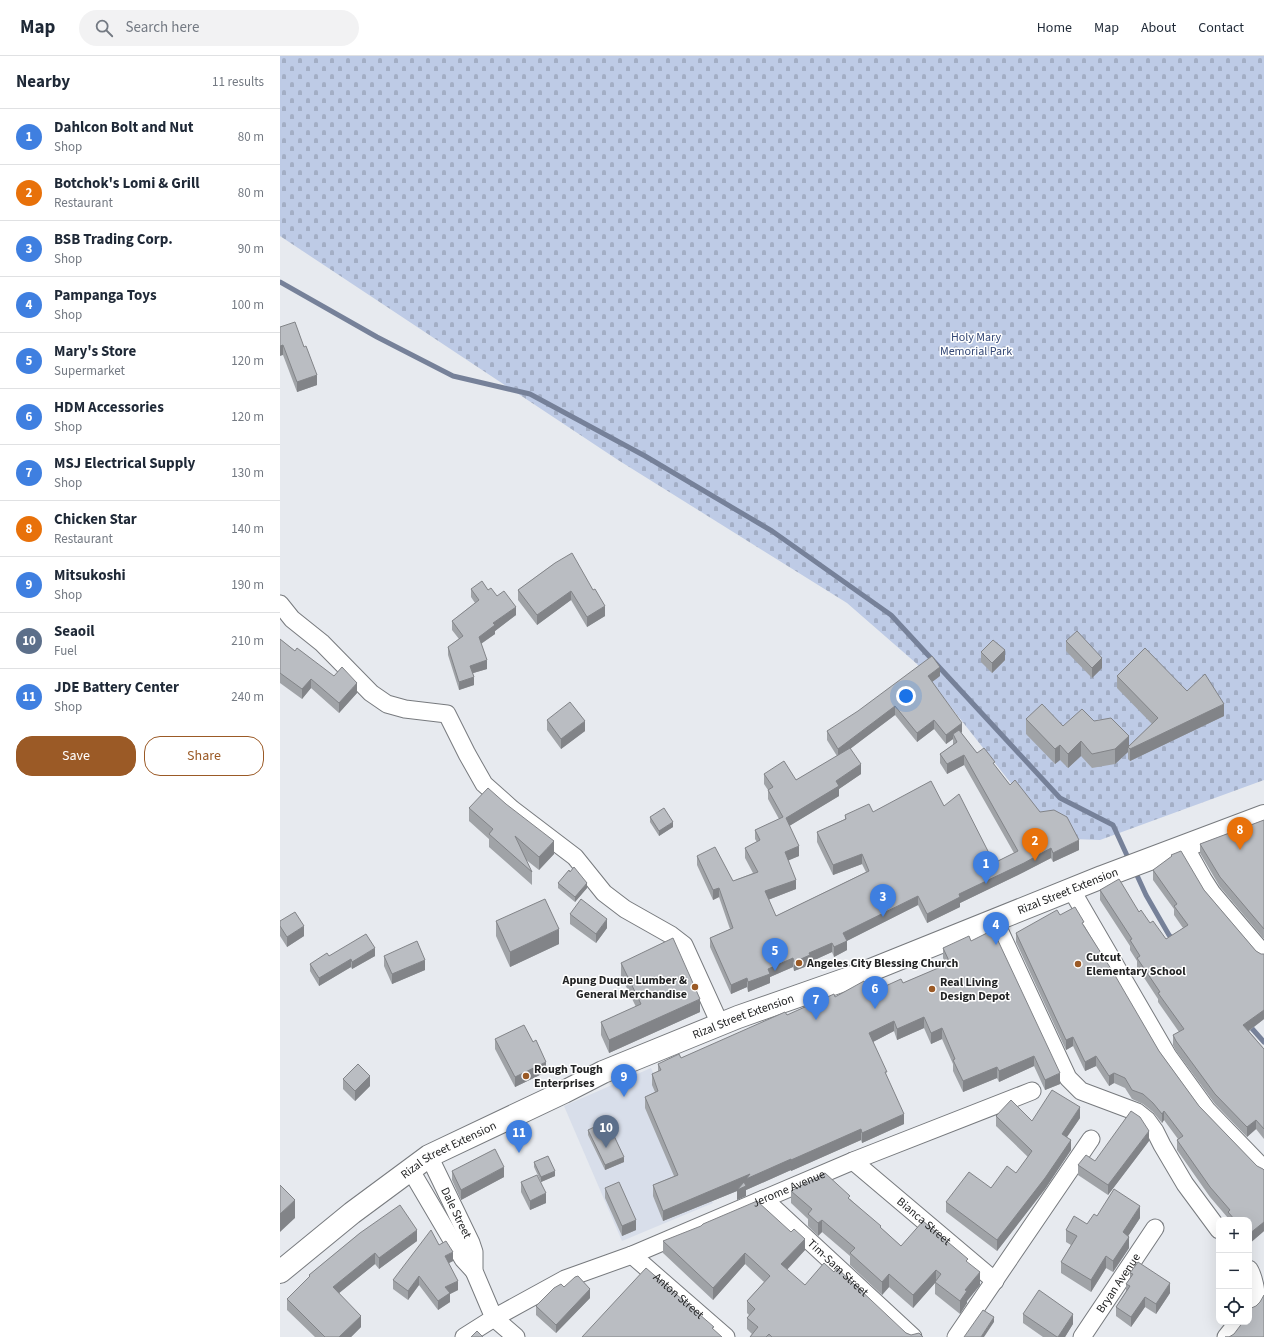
<!DOCTYPE html>
<html lang="en">
<head>
<meta charset="utf-8">
<style>
	body { margin:0; font-family:"Source Sans 3",sans-serif; background:#f2f2f3; color:#1f2937 }
	.controls { position:absolute; right:12px; bottom:12px; display:grid; overflow:hidden; border-radius:8px; box-shadow:0 4px 16px #0002 }
	.controls button { width:36px; height:36px; display:grid; place-items:center; padding:0; border:0; border-bottom:1px solid #e0e1e3; background:#fff; color:#1f2937; font:20px sans-serif }
	.you { position:absolute; left:626px; top:640px; width:14px; height:14px; margin:-10px; border:3px solid #fff; border-radius:50%; background:#1a73e8; box-shadow:0 0 0 6px #1a73e833 }
	.badge { display:grid; place-items:center; width:26px; height:26px; border-radius:50%; background:#9b5a26; color:#fff; font-size:13px; font-weight:700 }
	.pin { position:absolute; translate:-50% -33px; filter:drop-shadow(0 1px 2px #0008) }
	.pin::after { content:''; position:absolute; top:21px; width:14px; height:12px; background:inherit; clip-path:polygon(0 0,100% 0,50% 100%) }
	.list { margin:0; padding:0; list-style:none }
	h2 { display:flex; justify-content:space-between; align-items:center; height:52px; margin:0; padding:0 16px; font-size:17px }
	h2 small { font-size:13px; font-weight:400; color:#747a83 }
	.list li { display:grid; grid-template-columns:26px 1fr auto; gap:12px; align-items:center; box-sizing:border-box; height:56px; padding:0 16px; border-top:1px solid #e0e1e3 }
	.list b { display:block; font-size:15px; white-space:nowrap }
	.list p { margin:0; font-size:13px; white-space:nowrap; color:#747a83 }
	.list em { font-size:13px; font-style:normal; color:#747a83 }
	.actions { display:flex; gap:8px; padding:12px 16px }
	.actions a { flex:1; padding:9px 0; border:1px solid #9b5a26; border-radius:16px; text-align:center; font-size:14px; color:#9b5a26 }
	.actions .main { background:#9b5a26; color:#fff }
	.icon { flex:none; width:22px; height:22px; fill:none; stroke:currentColor; stroke-width:2; stroke-linecap:round; stroke-linejoin:round }
	.map { position:relative; flex:none; width:984px; height:1281px; overflow:hidden }
	header { display:flex; align-items:center; gap:24px; box-sizing:border-box; height:56px; padding:0 20px; background:#fff; border-bottom:1px solid #e0e1e3 }
	header strong { font-size:19px }
	nav { display:flex; gap:22px; margin-inline-start:auto; font-size:14px }
	.search { width:280px; height:36px; background:#f2f2f3; display:flex; align-items:center; gap:10px; box-sizing:border-box; padding:0 14px; border-radius:22px; color:#747a83; font-size:15px }
	main { display:flex }
	aside { flex:1; background:#fff }
	.map>svg:first-child { display:block }
	.built { fill:#d8deea }
	.cemetery { fill:url(#cemetery-stones) }
	.lines { fill:none; stroke-linecap:round; stroke-linejoin:round }
	.stream { stroke:#768199; stroke-width:5 }
	.minor-casing { stroke:#777a7e; stroke-width:19 }
	.primary-casing { stroke:#777a7e; stroke-width:24 }
	.minor { stroke:#fff; stroke-width:17 }
	.primary { stroke:#fff; stroke-width:22 }
	.wall { fill:#a0a3a7; fill-rule:evenodd }
	.shaded-wall { fill:#828488 }
	.building { fill:#babdc2; stroke:#828488 }
	.poi-dot { fill:#9b5a26; stroke:#fff; stroke-width:1.5 }
	.labels { text-anchor:middle; dominant-baseline:central; stroke-width:3; stroke-linejoin:round; paint-order:stroke }
	.park-label { font-size:12px; fill:#334775; stroke:#fff }
	.street-label { font-size:12px; fill:#232425; stroke:#fff }
	.poi-label { font-size:12px; font-weight:bold; fill:#232425; stroke:#fff; text-anchor:start }
</style>
</head>
<body>
<header>
<strong>Map</strong>
<div class="search"><svg class="icon" aria-label="search" viewBox="0 0 24 24"><circle cx="10" cy="10" r="6"/><path d="M15 15l6 6"/></svg>Search here</div>
<nav><a>Home</a><a>Map</a><a>About</a><a>Contact</a></nav>
</header>
<main>
<aside>
<h2>Nearby<small>11 results</small></h2>
<ul class="list">
<li><span class="badge" style="background:#3f7fe0">1</span><div><b>Dahlcon Bolt and Nut</b><p>Shop</p></div><em>80 m</em></li>
<li><span class="badge" style="background:#e8710a">2</span><div><b>Botchok's Lomi &amp; Grill</b><p>Restaurant</p></div><em>80 m</em></li>
<li><span class="badge" style="background:#3f7fe0">3</span><div><b>BSB Trading Corp.</b><p>Shop</p></div><em>90 m</em></li>
<li><span class="badge" style="background:#3f7fe0">4</span><div><b>Pampanga Toys</b><p>Shop</p></div><em>100 m</em></li>
<li><span class="badge" style="background:#3f7fe0">5</span><div><b>Mary's Store</b><p>Supermarket</p></div><em>120 m</em></li>
<li><span class="badge" style="background:#3f7fe0">6</span><div><b>HDM Accessories</b><p>Shop</p></div><em>120 m</em></li>
<li><span class="badge" style="background:#3f7fe0">7</span><div><b>MSJ Electrical Supply</b><p>Shop</p></div><em>130 m</em></li>
<li><span class="badge" style="background:#e8710a">8</span><div><b>Chicken Star</b><p>Restaurant</p></div><em>140 m</em></li>
<li><span class="badge" style="background:#3f7fe0">9</span><div><b>Mitsukoshi</b><p>Shop</p></div><em>190 m</em></li>
<li><span class="badge" style="background:#5c6f8a">10</span><div><b>Seaoil</b><p>Fuel</p></div><em>210 m</em></li>
<li><span class="badge" style="background:#3f7fe0">11</span><div><b>JDE Battery Center</b><p>Shop</p></div><em>240 m</em></li>
</ul>
<div class="actions"><a class="main">Save</a><a>Share</a></div>
</aside>
<div class="map">
<svg width="984" height="1281" viewBox="0 0 984 1281">
	<defs>
		<pattern id="cemetery-stones" width="16" height="16" patternUnits="userSpaceOnUse"><rect width="16" height="16" fill="#becbe6"/><path d="M2 7V4a2 2 0 0 1 4 0v3zM10 15v-3a2 2 0 0 1 4 0v3z" fill="#a3aec5"/></pattern>
	</defs>
	<rect width="100%" height="100%" fill="#e7eaef"/>
	<!-- built -->
	<path class="built" d="M371 1012 433 1147 342 1185 284 1050Z"/>
	<!-- cemetery -->
	<path class="cemetery" d="M0 0H984V724L820 784 793 783 752 754 637 608 567 547 338 404 0 180Z"/>
	<g class="lines">
		<!-- stream -->
		<path class="stream" d="M0 226 97 281 173 320 250 338 365 400 492 475 611 559 780 742 833 769 850 806
			M855 815 866 839 889 879 894 884
			M968 968 984 986"/>
		<defs>
			<g id="minor">
				<path d="M0 548 12 563 42 587 91 637 107 648 125 653 167 658 187 698 204 728 232 753 295 801 324 837 345 853 391 879 404 889 440 968"/>
				<path d="M904 789 923 823 932 837 984 898"/>
				<path d="M791 833 888 1000 927 1054 984 1113"/>
				<path d="M715 865 788 1022 801 1035 857 1056 867 1064 875 1075 882 1089 905 1128 939 1174"/>
				<path id="s1" d="M149 1100 191 1187 194 1196V1215L214 1262 236 1281"/>
				<path id="s2" d="M573 1105 715 1225"/>
				<path d="M130 1113 183 1203 194 1215"/>
				<path id="s3" d="M484 1143 633 1281"/>
				<path id="s4" d="M352 1199 446 1281"/>
				<path d="M969 1213C973 1219 978 1238 975 1245 974 1247 971 1250 969 1252"/>
				<path id="s5" d="M184 1281 214 1262 285 1223 352 1199 573 1105 752 1035"/>
				<path d="M676 1281 811 1083"/>
				<path id="s6" d="M802 1281 875 1172"/>
				<path d="M946 1281 958 1266"/>
			</g>
			<g id="primary">
				<path id="s7" d="M0 1216 72 1157 149 1100 284 1036 323 1016 458 961 581 918 822 821 984 760"/>
			</g>
		</defs>
		<!-- minor casing -->
		<use href="#minor" class="minor-casing"/>
		<!-- primary casing -->
		<use href="#primary" class="primary-casing"/>
		<!-- minor -->
		<use href="#minor" class="minor"/>
		<!-- primary -->
		<use href="#primary" class="primary"/>
	</g>
	<!-- wall -->
	<path class="wall" d="M0 271 37 329 17 336 3 299Z
		M275 507 325 560 307 571 291 544 257 569 238 544V534Z
		M191 533 208 534 217 540 236 559 215 575V578L201 588 207 613 193 617 194 629 179 634 168 599V591L179 583 172 574V565L195 547 191 541Z
		M0 583 15 595 77 637 59 657 31 632 22 643 0 627Z
		M786 585 822 612 812 622 786 595Z
		M701 596 725 604 712 617 701 606Z
		M660 620 652 626 682 676 681 677 697 697 715 710 730 729 760 756 799 794 773 806 771 802 744 816 680 847V851L647 867 638 849 566 885 567 894 554 901 552 896 530 906V909L514 915 513 911 490 921V927L468 936 467 931 451 938 430 891V882L450 873 439 841 433 844 417 809V800L453 825 473 817 465 802V792L477 786 475 783V774L499 763 488 743V734L484 728V718L516 724 557 700 547 684V675ZM615 659 637 686 654 673 666 688 673 683V689L660 698V707L667 718 684 709 734 797 714 807 664 750 593 756 565 759V763L537 776V786L553 819 582 808 586 816 496 860 488 844 516 833 508 804 519 800 509 770 559 740V733L581 718 570 693Z
		M837 620 907 635 944 660 850 705 848 703V696L835 708 812 712 801 700 788 712 780 704 775 708 746 678V663L783 670 814 665 849 690 872 668 837 632Z
		M267 664 305 675 281 693 267 674Z
		M189 752 274 798 259 814 245 803 252 816V829L209 791V783L189 765Z
		M370 761 393 771 379 780 370 766Z
		M984 764V883L940 831 920 797V788Z
		M891 799 924 834 976 895 981 898H984V963L969 975 984 993V1083L976 1073 967 1081 935 1048 896 995 893 989V979L899 976 878 946V943L857 911V905L850 894V890L820 844V834L859 856 886 883 903 872 894 859V853L873 824V814L891 801Z
		M278 827 307 832 295 846 278 832Z
		M290 858 327 872 316 887 290 868Z
		M780 859 804 869 879 995 919 1050 977 1110 984 1114V1175L969 1188V1164H948V1162L930 1141 897 1094V1084L898 1083 884 1064 882 1067 873 1056 863 1048 852 1043 845 1032 834 1027 829 1030 816 1010 805 1015 793 990 786 994 736 886V877Z
		M0 865 24 880 7 891 0 880Z
		M216 865 279 888 230 911 216 880Z
		M691 885 780 1028 765 1034 754 1010 719 1026 717 1022 683 1036 673 1015V1008L662 983 651 988 644 972 617 984 614 975 593 986 607 1021 624 1068 582 1087 581 1084 511 1115V1114L466 1134V1140L457 1144V1135L383 1165 373 1140V1129L394 1120 365 1052V1041L375 1036 372 1029V1018L378 1016V1008L401 1002 507 959 555 941 590 937 623 927 666 909 663 902V892Z
		M49 900H95L72 913 71 911 39 930 30 915V908Z
		M104 900 145 914 112 928 104 910Z
		M341 907 420 956 329 997 321 979V966L356 951 341 920Z
		M215 983 266 1016 235 1031 215 993Z
		M63 1023 90 1030 75 1045 63 1033Z
		M716 1060 752 1065 800 1062 787 1081 791 1094 765 1133 717 1195 666 1156V1146L711 1132 736 1117 748 1101 716 1070Z
		M308 1074 344 1106 325 1114 308 1079Z
		M869 1085 828 1139 798 1119V1109L815 1105Z
		M254 1106 275 1120 261 1126 266 1147 250 1154 241 1136V1126H261L254 1111Z
		M172 1115 224 1121 181 1144 172 1124Z
		M325 1132 356 1174 342 1180 325 1142Z
		M511 1135 570 1143 601 1172 621 1190 688 1207 700 1229 687 1245V1247L680 1258 655 1238V1227L633 1252 609 1231 602 1239 570 1209V1200L542 1176 538 1180 528 1170V1163L511 1147Z
		M817 1160 860 1162 848 1180 849 1192 833 1216 826 1212 811 1236 781 1217V1206L791 1189 786 1186V1174L807 1168Z
		M80 1177 137 1185 99 1213 95 1208 59 1237 81 1271 71 1281H35L7 1254V1243L29 1221V1219Z
		M383 1185 525 1194 507 1214 525 1229 631 1279 643 1281H470L472 1278 467 1273V1262L469 1259 467 1257V1245L484 1226 465 1208 433 1244 383 1197Z
		M159 1189 173 1205 169 1207 178 1234 170 1238V1246L158 1254 139 1229 128 1244 113 1233V1224Z
		M850 1217 890 1237 876 1258 865 1251 851 1271 836 1260V1251L846 1235V1228L850 1222Z
		M284 1231 310 1242 276 1277 256 1259V1250Z
		M743 1258 793 1268 785 1281H763L743 1267Z"/>
	<!-- shaded-wall -->
	<path class="shaded-wall" d="M3 289V299L0 300V290Z
		M37 319V329L17 336V326Z
		M291 535V544L257 569V559Z
		M325 550V560L307 571V561Z
		M236 551V559L215 575V578L199 589V581L213 567Z
		M725 594V604L712 617V607Z
		M822 602V612L812 622V612Z
		M207 604V613L190 618V610Z
		M660 611V620L648 629V620Z
		M194 621V629L179 634V626Z
		M31 623V632L22 643V633Z
		M77 627V637L59 657V647Z
		M944 648V660L850 705V693Z
		M615 650V659L558 702V693Z
		M654 664V673L637 686V677Z
		M305 665V675L281 693V683Z
		M682 667V676L675 682 673 678V683L666 688V679Z
		M849 680V692L848 691V696L835 708V693Z
		M801 685V700L788 712V698Z
		M780 689V704L775 708V693Z
		M684 699V709L667 718V708Z
		M581 708V718L559 733V740L506 772V762L556 725Z
		M393 766V771L379 780V775Z
		M799 784V794L773 806V797Z
		M274 785V798L259 814V801Z
		M519 790V800L505 806V796Z
		M771 792V802L744 816 680 847V851L647 867V858L679 838Z
		M582 798V808L553 819V809Z
		M516 824V833L485 845V835Z
		M307 827V832L295 846V841Z
		M439 832V841L433 844V834Z
		M638 840V849L563 887V877Z
		M327 863V872L316 887V878Z
		M24 870V880L7 891V881Z
		M279 873V888L230 911V896Z
		M567 885V894L554 901V891Z
		M552 887V896L530 906V909L514 915V906L529 897Z
		M95 892V900L72 913V906Z
		M513 902V911L490 921V927L468 936V926L488 913Z
		M71 903V911L39 930V922Z
		M145 904V914L112 928V918Z
		M467 922V931L451 938V929Z
		M420 943V956L329 997V984Z
		M984 954V963L963 979V969Z
		M644 961V972L617 984V973Z
		M614 965V975L589 988V977Z
		M662 972V983L651 988V977Z
		M793 981V990L786 994V984Z
		M754 1000V1010L719 1026V1015Z
		M816 1000V1010L805 1015V1006Z
		M266 1006V1016L235 1031V1021Z
		M717 1011V1022L683 1036V1025Z
		M780 1017V1028L765 1034V1024Z
		M834 1017V1027L829 1030V1020Z
		M90 1020V1030L75 1045V1035Z
		M800 1051V1062L782 1088V1078Z
		M884 1055V1064L882 1067V1058Z
		M624 1058V1068L582 1087V1077Z
		M976 1064V1073L967 1081V1071Z
		M581 1073V1084L511 1115V1104Z
		M869 1075V1085L828 1139V1129Z
		M791 1084V1094L765 1133 717 1195V1184Z
		M344 1101V1106L325 1114V1109Z
		M511 1103V1114L466 1134V1140L457 1144V1135L383 1165V1155L470 1118Z
		M224 1111V1121L181 1144V1134Z
		M275 1115V1120L261 1126V1121Z
		M266 1137V1147L250 1154V1145Z
		M15 1144V1162L0 1176V1158Z
		M860 1150V1162L843 1188V1176Z
		M356 1164V1174L342 1180V1170Z
		M542 1164V1176L538 1180V1167Z
		M984 1166V1175L969 1188V1178Z
		M137 1174V1185L99 1213V1202Z
		M849 1181V1192L833 1216V1205Z
		M525 1183V1194L501 1220V1208Z
		M173 1196V1205L165 1209V1200Z
		M95 1197V1208L53 1242V1231Z
		M465 1197V1208L433 1244V1232Z
		M826 1200V1212L811 1236V1224Z
		M656 1214V1226H655V1227L633 1252V1239Z
		M700 1216V1229L687 1245V1247L680 1258V1245L685 1234Z
		M609 1218V1231L602 1239V1226Z
		M139 1220V1229L128 1244V1235Z
		M178 1225V1234L170 1238V1246L158 1254V1245L165 1231Z
		M890 1227V1237L876 1258V1248Z
		M310 1233V1242L276 1277V1269Z
		M865 1241V1251L851 1271V1261Z
		M793 1258V1268L785 1281H778Z
		M81 1260V1271L71 1281H59Z
		M714 1261V1266L704 1281H701Z"/>
	<!-- building -->
	<path class="building" d="M15 266 24 291 26 290 37 319 17 326 3 289 0 290V271Z
		M292 497 313 534 315 533 325 550 307 561 291 535 257 559 238 534 275 507Z
		M202 525 208 534 211 532 217 540 224 535 236 551 213 567 215 569 199 581 207 604 190 610 194 621 179 626 168 591 183 580 172 565 199 544 191 533Z
		M797 575 822 602 812 612 786 585Z
		M0 583 15 595 17 592 54 620 62 611 77 627 59 647 31 623 22 633 0 617Z
		M713 584 725 594 712 607 701 596Z
		M865 592 907 635 925 618 944 648 850 693 848 691 878 662 837 620Z
		M652 600 660 611 648 620 682 667 666 679 654 664 637 677 615 650 558 693 547 675 578 655Z
		M290 646 305 665 281 683 267 664Z
		M762 648 783 670 802 653 814 665 831 662 849 680 835 693 812 698 801 685 788 698 780 689 775 693 746 663Z
		M679 674 697 697 704 692 715 706 713 707 730 729 735 724 760 756 774 754 787 761 799 784 773 797 771 792 744 807 679 838 680 841 647 858 638 840 563 877 567 885 554 891 552 887 529 897 530 899 514 906 513 902 488 913 490 918 468 926 467 922 451 929 430 882 453 872 439 832 433 834 417 800 435 791 453 825 478 816 465 792 480 784 475 774 503 761 488 734 493 731 484 718 504 705 516 724 570 692 581 708 556 725 559 730 506 762 519 790 505 796 516 824 485 835 496 860 589 815 582 798 553 809 537 776 566 763 565 759 589 748 593 756 651 725 664 750 679 738 714 807 738 795 684 699 667 708 660 698 677 686 673 678Z
		M208 732 226 748 274 785 259 801 235 780 252 816 209 778 213 773 189 752Z
		M384 752 393 766 379 775 370 761Z
		M984 764V873L940 821 920 788Z
		M901 795 924 834 976 895 981 898H984V954L963 969 984 993V1073L976 1064 967 1071 935 1038 896 985 893 979 904 973 878 937 880 936 857 902 860 900 850 884 852 883 820 834 839 823 859 856 861 854 870 867 873 865 886 883 908 869 894 850 897 848 873 814 892 800 891 799Z
		M294 811 307 827 295 841 278 827 289 814 290 816Z
		M265 843 279 873 230 896 216 865Z
		M301 843 327 863 316 878 290 858Z
		M795 851 804 866 802 867 833 916 879 995 919 1050 977 1110 983 1113 984 1114V1166L969 1178V1164H955L948 1156 950 1154 930 1131 897 1084 903 1080 884 1055 882 1058 873 1047 863 1038 852 1034 845 1022 834 1017 829 1020 816 1000 805 1006 793 981 786 984 736 877 777 854 780 859Z
		M15 856 24 870 7 881 0 870V865Z
		M713 874 780 1017 765 1024 754 1000 719 1015 717 1011 683 1025 673 1004 675 1003 662 972 651 977 644 961 617 973 614 965 589 977 607 1016H605L624 1058 582 1077 581 1073 511 1104V1103L466 1123 470 1118 383 1155 373 1129 398 1119 365 1041 378 1035 372 1018 381 1014 378 1008 399 998 401 1002 505 956 507 959 554 938 555 941 584 925 590 937 621 923 623 927 670 907 663 892 689 880 691 885Z
		M86 878 95 892 72 906 71 903 39 922 30 908 47 897 49 900Z
		M393 882 420 943 329 984 321 966 361 948 341 907Z
		M137 885 145 904 112 918 104 900Z
		M244 969 253 986 256 984 266 1006 235 1021 215 983Z
		M78 1008 90 1020 75 1035 63 1023Z
		M772 1034 800 1051 782 1078 791 1084 765 1122 717 1184 666 1146 689 1116 711 1132 727 1110 736 1117 752 1095 716 1060 731 1044 752 1065Z
		M851 1055 860 1061 869 1075 828 1129 798 1109 806 1099 815 1105Z
		M327 1065 344 1101 325 1109 308 1074Z
		M215 1093 224 1111 181 1134 172 1115Z
		M268 1100 275 1115 261 1121 254 1106Z
		M545 1117 570 1140 568 1142 601 1170 600 1171 621 1190 643 1165 688 1203 686 1205 700 1216 685 1234 687 1235 680 1245 655 1226 661 1218 656 1214 633 1239 609 1218 602 1226 570 1197 575 1192 542 1164 538 1167 528 1158 532 1153 511 1135Z
		M257 1119 266 1137 250 1145 241 1126Z
		M339 1126 356 1164 342 1170 325 1132Z
		M464 1126 466 1130 457 1134Z
		M0 1129 15 1144 0 1158Z
		M834 1133 860 1150 843 1176 849 1181 833 1205 826 1200 811 1224 781 1206 797 1180 786 1174 794 1160 807 1168 814 1158 817 1160Z
		M477 1145 511 1176 514 1173 525 1183 501 1208 525 1229 544 1207 554 1216 557 1212 626 1277 631 1279 639 1277 643 1281H492L489 1278 486 1281H470L478 1271 467 1262 475 1253 467 1245 490 1220 465 1197 433 1232 383 1185 421 1170 423 1168Z
		M120 1149 137 1174 99 1202 95 1197 53 1231 81 1260 59 1281H45L7 1243 30 1220 29 1219 80 1177Z
		M151 1174 159 1189 166 1185 173 1196 165 1200 178 1225 165 1231 170 1237 158 1245 139 1220 128 1235 113 1224Z
		M858 1206 890 1227 876 1248 865 1241 851 1261 836 1251 850 1230 846 1228 853 1218 850 1217Z
		M366 1212 434 1271 432 1272 442 1281H302Z
		M298 1220 310 1233 276 1269 256 1250 274 1232 281 1228 284 1231 295 1221Z
		M759 1234 793 1258 778 1281H777L743 1258Z
		M984 1239V1281H945H949L954 1278 963 1266H969V1253L976 1250 980 1246Z
		M703 1254 714 1261 701 1281H684Z
		M197 1275 203 1281H191Z"/>
	<!-- markers -->
	<g class="poi-dot">
		<circle cx="519" cy="907" r="4"/>
		<circle cx="798" cy="908" r="4"/>
		<circle cx="415" cy="931" r="4"/>
		<circle cx="652" cy="933" r="4"/>
		<circle cx="246" cy="1020" r="4"/>
	</g>
	<g class="labels">
		<!-- park labels -->
		<g class="park-label">
			<text x="696" y="281">Holy Mary<tspan x="696" dy="14">Memorial Park</tspan></text>
		</g>
		<!-- street labels -->
		<g class="street-label">
			<text stroke="none"><textPath href="#s7" startOffset="881">Rizal Street Extension</textPath></text>
			<text stroke="none"><textPath href="#s7" startOffset="533">Rizal Street Extension</textPath></text>
			<text stroke="none"><textPath href="#s7" startOffset="209">Rizal Street Extension</textPath></text>
			<text stroke="none"><textPath href="#s5" startOffset="358">Jerome Avenue</textPath></text>
			<text stroke="none"><textPath href="#s1" startOffset="63">Dale Street</textPath></text>
			<text stroke="none"><textPath href="#s2" startOffset="93">Bianca Street</textPath></text>
			<text stroke="none"><textPath href="#s3" startOffset="101">Tim-Sam Street</textPath></text>
			<text stroke="none"><textPath href="#s6" startOffset="65">Bryan Avenue</textPath></text>
			<text stroke="none"><textPath href="#s4" startOffset="62">Anton Street</textPath></text>
		</g>
		<!-- poi labels -->
		<g class="poi-label">
			<text x="806" y="901">Cutcut<tspan x="806" dy="14">Elementary School</tspan></text>
			<text x="527" y="907">Angeles City Blessing Church</text>
			<text x="407" y="924" text-anchor="end">Apung Duque Lumber &amp;<tspan x="407" dy="14">General Merchandise</tspan></text>
			<text x="660" y="926">Real Living<tspan x="660" dy="14">Design Depot</tspan></text>
			<text x="254" y="1013">Rough Tough<tspan x="254" dy="14">Enterprises</tspan></text>
		</g>
	</g>
</svg>
<div class="controls">
<button>+</button>
<button>−</button>
<button><svg class="icon" aria-label="locate" viewBox="0 0 24 24"><circle cx="12" cy="12" r="6"/><path d="M12 2v4M12 18v4M2 12h4M18 12h4"/></svg></button>
</div>
<div class="you"></div>
<div class="pin badge" style="left:706px;top:828px;background:#3f7fe0">1</div>
<div class="pin badge" style="left:755px;top:805px;background:#e8710a">2</div>
<div class="pin badge" style="left:603px;top:861px;background:#3f7fe0">3</div>
<div class="pin badge" style="left:716px;top:889px;background:#3f7fe0">4</div>
<div class="pin badge" style="left:495px;top:915px;background:#3f7fe0">5</div>
<div class="pin badge" style="left:595px;top:953px;background:#3f7fe0">6</div>
<div class="pin badge" style="left:536px;top:964px;background:#3f7fe0">7</div>
<div class="pin badge" style="left:960px;top:794px;background:#e8710a">8</div>
<div class="pin badge" style="left:344px;top:1041px;background:#3f7fe0">9</div>
<div class="pin badge" style="left:326px;top:1092px;background:#5c6f8a">10</div>
<div class="pin badge" style="left:239px;top:1097px;background:#3f7fe0">11</div>
</div>
</main>
</body>
</html>
